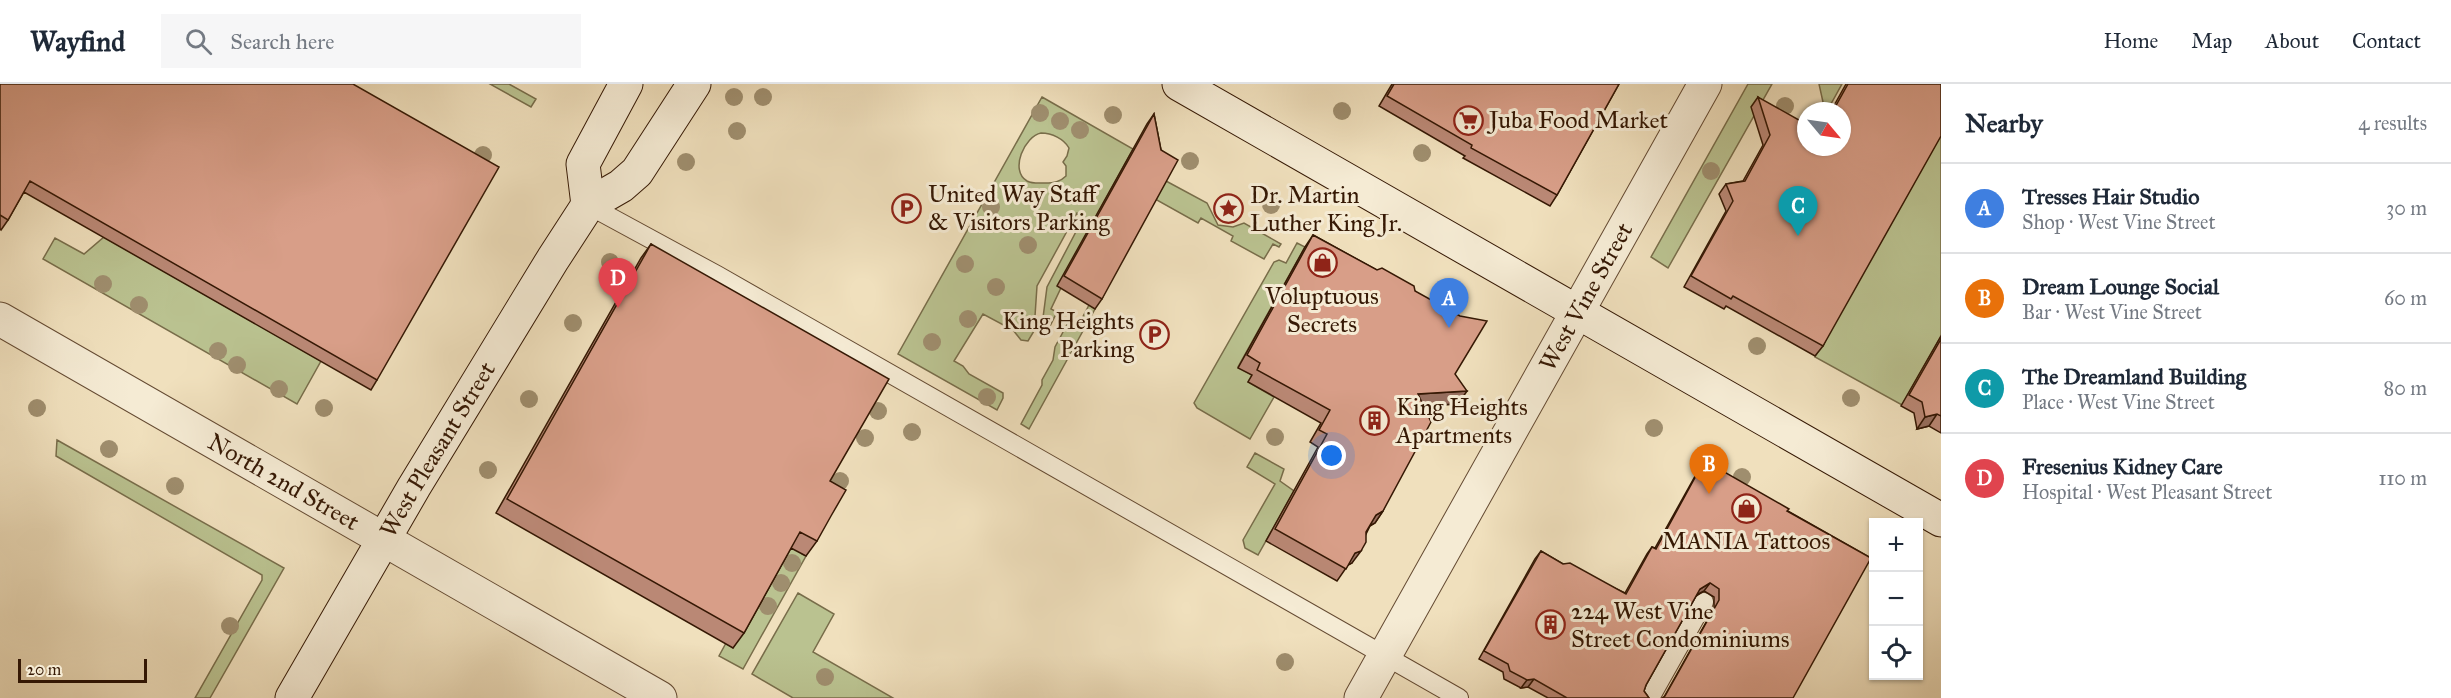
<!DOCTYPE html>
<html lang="en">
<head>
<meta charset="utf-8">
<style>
	body { margin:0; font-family:"IM FELL Great Primer",serif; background:#f6f6f7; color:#1f2937 }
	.controls { position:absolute; right:18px; bottom:18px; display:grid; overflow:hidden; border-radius:0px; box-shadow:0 2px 4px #0004 }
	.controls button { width:54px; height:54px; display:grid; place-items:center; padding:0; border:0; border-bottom:2px solid #e0e1e3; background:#fff; color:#1f2937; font:30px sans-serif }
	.compass { position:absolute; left:1797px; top:18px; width:54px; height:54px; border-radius:50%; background:#fff; box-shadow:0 2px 4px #0004; rotate:119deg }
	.scale { position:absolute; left:18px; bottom:15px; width:129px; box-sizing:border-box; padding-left:6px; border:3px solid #351804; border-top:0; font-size:16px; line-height:21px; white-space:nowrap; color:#351804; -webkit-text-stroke:4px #f5ebd4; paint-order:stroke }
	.you { position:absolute; left:1332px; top:372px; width:21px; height:21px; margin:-15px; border:4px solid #fff; border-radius:50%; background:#1a73e8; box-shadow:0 0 0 9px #1a73e833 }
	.badge { display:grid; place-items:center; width:39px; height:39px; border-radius:50%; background:#1a73e8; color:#fff; font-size:20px; font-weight:700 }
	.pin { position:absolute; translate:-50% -50px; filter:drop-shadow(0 2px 3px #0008) }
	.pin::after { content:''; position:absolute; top:32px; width:21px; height:18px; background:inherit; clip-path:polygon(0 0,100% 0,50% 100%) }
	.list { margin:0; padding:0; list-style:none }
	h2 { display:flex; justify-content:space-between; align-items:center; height:78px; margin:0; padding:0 24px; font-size:26px }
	h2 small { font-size:20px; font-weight:400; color:#747a83 }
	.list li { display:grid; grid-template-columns:39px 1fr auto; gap:18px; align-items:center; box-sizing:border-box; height:90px; padding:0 24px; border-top:2px solid #e0e1e3 }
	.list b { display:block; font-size:22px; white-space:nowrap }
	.list p { margin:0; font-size:20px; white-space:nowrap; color:#747a83 }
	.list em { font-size:20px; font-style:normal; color:#747a83 }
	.icon { flex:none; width:33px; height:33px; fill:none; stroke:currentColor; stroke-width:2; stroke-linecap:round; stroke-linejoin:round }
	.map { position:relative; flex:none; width:1941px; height:614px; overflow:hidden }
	header { display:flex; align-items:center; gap:36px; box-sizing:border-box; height:84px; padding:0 30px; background:#fff; border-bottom:2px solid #e0e1e3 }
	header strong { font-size:28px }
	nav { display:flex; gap:33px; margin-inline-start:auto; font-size:21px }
	.search { width:420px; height:54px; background:#f6f6f7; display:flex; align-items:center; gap:15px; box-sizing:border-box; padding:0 21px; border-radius:0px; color:#747a83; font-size:22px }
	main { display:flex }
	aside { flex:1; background:#fff }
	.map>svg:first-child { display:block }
	.green { fill:#bac290; stroke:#786d4a; stroke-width:1.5; fill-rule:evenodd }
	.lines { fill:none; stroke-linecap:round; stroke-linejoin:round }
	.lane-casing { stroke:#644a32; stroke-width:20 }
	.street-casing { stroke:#644a32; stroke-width:35 }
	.secondary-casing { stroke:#351804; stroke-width:35 }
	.lane { stroke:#f5ebd4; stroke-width:18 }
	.street { stroke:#f5ebd4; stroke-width:33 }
	.secondary { stroke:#f5ebd4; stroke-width:33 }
	.tree { fill:#9f8e6e }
	.wall { fill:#ba8875; stroke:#351804; stroke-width:1.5 }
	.shaded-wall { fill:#976f5f; stroke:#351804; stroke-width:1.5 }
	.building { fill:#d89e88; stroke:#351804; stroke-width:1.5 }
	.labels { text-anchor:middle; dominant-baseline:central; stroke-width:6; stroke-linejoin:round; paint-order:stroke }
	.poi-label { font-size:24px; fill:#351804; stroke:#f5ebd4; text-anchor:start }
	.street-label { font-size:24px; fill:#351804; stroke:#f5ebd4 }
</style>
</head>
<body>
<header>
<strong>Wayfind</strong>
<div class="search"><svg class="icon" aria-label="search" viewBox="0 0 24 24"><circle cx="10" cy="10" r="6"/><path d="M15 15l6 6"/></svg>Search here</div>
<nav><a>Home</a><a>Map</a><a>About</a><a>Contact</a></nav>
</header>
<main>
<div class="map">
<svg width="1941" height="614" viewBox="0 0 1941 614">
	<rect width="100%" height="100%" fill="#f0e0bd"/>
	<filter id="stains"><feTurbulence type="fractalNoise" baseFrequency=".00333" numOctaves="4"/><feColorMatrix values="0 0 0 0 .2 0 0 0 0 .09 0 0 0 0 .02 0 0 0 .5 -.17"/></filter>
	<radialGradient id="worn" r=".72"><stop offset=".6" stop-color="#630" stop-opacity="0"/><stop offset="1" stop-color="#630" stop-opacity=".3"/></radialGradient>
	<!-- green -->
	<path class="green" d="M490 0H509L536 15 531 23Z
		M1748 0H1772L1668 184 1651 173Z
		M1819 0H1842L1827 27H1821L1823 18Z
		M1042 13 1133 65 1093 138 1077 129 1037 202 1034 247 1028 257 1021 256 1013 246 983 230 954 277 963 282 969 290 1003 309V314L997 326 898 270ZM1041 49C1052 49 1064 55 1069 64L1067 72 1063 78 1066 82V92C1060 98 1054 99 1045 99 1039 99 1033 100 1027 97 1009 86 1025 52 1041 49Z
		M1941 50V252L1902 321 1815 273Z
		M1166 97 1207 119 1218 141 1233 143 1244 139 1281 160 1279 163 1273 160 1264 175 1231 157 1233 152 1201 134 1198 139 1155 115Z
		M1079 142 1088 147 1051 225 1057 228 1045 252 1041 249 1047 203Z
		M104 153 321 277 297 320 43 175 55 154 84 170Z
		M1297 159 1305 163 1238 283 1252 291 1248 298 1274 313 1250 355 1197 324 1194 319 1274 178 1279 176 1286 179Z
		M1089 221 1095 225 1029 345 1021 340 1042 301V296L1053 276 1055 263 1070 235 1079 240Z
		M57 356 284 484 210 614H195L262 496V491L56 372Z
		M1255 369 1284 385 1280 397 1294 407 1258 471 1245 464 1243 456 1275 400 1247 383Z
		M798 449 802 470 806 472 743 585 719 572 726 559 733 564Z
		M798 509 834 530 813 568 893 614H793L752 590Z"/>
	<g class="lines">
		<defs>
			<path id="lane" d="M588 121 717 191 1459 614
				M1650 614 1704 518"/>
			<g id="street">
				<path id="s1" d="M0 235 660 614"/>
				<path id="s2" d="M1361 614 1705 0"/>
			</g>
			<g id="secondary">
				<path d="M1179 0 1941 436"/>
				<path d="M588 121 583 80 626 0"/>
				<path id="s3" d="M292 614 414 403 553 175 588 121 621 102 637 88 694 0"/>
			</g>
		</defs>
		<!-- lane casing -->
		<use href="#lane" class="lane-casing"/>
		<!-- street casing -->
		<use href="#street" class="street-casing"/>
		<!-- secondary casing -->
		<use href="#secondary" class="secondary-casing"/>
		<!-- lane -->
		<use href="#lane" class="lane"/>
		<!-- street -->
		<use href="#street" class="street"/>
		<!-- secondary -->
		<use href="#secondary" class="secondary"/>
	</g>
	<!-- trees -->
	<g class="tree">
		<circle cx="734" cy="13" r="9"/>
		<circle cx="763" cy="13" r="9"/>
		<circle cx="1785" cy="22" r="9"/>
		<circle cx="1342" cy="27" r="9"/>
		<circle cx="1040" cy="29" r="9"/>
		<circle cx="1113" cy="31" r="9"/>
		<circle cx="1060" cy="37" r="9"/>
		<circle cx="1080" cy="46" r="9"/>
		<circle cx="737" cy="47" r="9"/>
		<circle cx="1422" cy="69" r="9"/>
		<circle cx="483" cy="71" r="9"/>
		<circle cx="1190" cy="77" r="9"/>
		<circle cx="686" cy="78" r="9"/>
		<circle cx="1711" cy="87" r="9"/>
		<circle cx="1271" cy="121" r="9"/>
		<circle cx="991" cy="123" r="9"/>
		<circle cx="1028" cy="161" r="9"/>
		<circle cx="610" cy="178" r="9"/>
		<circle cx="965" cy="180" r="9"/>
		<circle cx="103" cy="200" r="9"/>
		<circle cx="996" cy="203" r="9"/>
		<circle cx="139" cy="221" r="9"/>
		<circle cx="968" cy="235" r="9"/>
		<circle cx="573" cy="239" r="9"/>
		<circle cx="932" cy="258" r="9"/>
		<circle cx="1757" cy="262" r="9"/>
		<circle cx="218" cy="267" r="9"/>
		<circle cx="237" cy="281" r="9"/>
		<circle cx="279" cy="305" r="9"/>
		<circle cx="987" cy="313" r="9"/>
		<circle cx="1851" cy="314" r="9"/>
		<circle cx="529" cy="315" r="9"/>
		<circle cx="37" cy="324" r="9"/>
		<circle cx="324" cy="324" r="9"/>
		<circle cx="878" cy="327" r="9"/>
		<circle cx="1654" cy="344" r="9"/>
		<circle cx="912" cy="348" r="9"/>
		<circle cx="1275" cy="353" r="9"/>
		<circle cx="865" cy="354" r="9"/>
		<circle cx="109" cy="365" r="9"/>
		<circle cx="488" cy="386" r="9"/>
		<circle cx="1742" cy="393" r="9"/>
		<circle cx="840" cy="397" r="9"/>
		<circle cx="175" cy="402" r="9"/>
		<circle cx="792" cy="479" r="9"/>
		<circle cx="781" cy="499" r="9"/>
		<circle cx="768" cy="522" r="9"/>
		<circle cx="230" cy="542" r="9"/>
		<circle cx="1285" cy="578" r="9"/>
		<circle cx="825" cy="593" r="9"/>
	</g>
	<!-- wall -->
	<path class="wall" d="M0 0 377 296 371 306 24 108 8 136 1 146 0 145Z
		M1392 0H1619L1557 111 1550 122 1463 74 1465 72 1379 22Z
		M1846 0H1941L1823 262 1815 272 1726 222 1724 225 1684 203 1726 127 1719 110 1726 100 1743 97 1763 61 1751 23 1758 13 1806 63 1842 27H1831Z
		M1154 30 1161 66 1102 215 1095 225 1057 202 1147 40Z
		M1313 151 1415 207 1455 290 1458 320 1423 322 1383 427 1375 439 1370 442 1352 479 1348 481 1337 497 1266 457 1318 363 1310 358 1321 339 1248 298 1252 291 1238 284 1305 163Z
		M651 160 830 397 817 457 806 472 791 464 744 549 733 564 496 429 641 174Z
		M1941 252V349L1929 342 1917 345 1914 329 1901 322Z
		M1703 379 1871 474 1664 613 1714 524V513L1704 507 1696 512 1646 601 1644 607 1649 614H1548L1528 603 1521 604 1504 595 1503 588 1479 575 1535 475 1541 467 1563 480 1625 509 1647 470 1652 463 1655 464 1698 387Z"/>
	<!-- shaded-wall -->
	<path class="shaded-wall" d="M1467 307 1458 320 1409 322 1418 310Z
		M1937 330 1929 342 1917 345 1925 333Z
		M1383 427 1375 439 1367 443 1376 431Z
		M1361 467 1352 479 1346 482 1355 469Z
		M1710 499 1704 507 1694 512 1700 505Z
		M1534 595 1528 603 1521 604 1527 596Z"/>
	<!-- building -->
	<path class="building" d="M0 0H353L499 83 377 296 30 97 8 136 0 131Z
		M1394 0H1619L1557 111 1471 64 1472 61 1387 12Z
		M1848 0H1941V52L1823 262 1733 212 1731 215 1691 192 1733 117 1726 100 1745 97 1770 51 1758 13 1806 40V63H1842V27H1833Z
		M1154 30 1161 66 1178 76 1102 215 1064 192Z
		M1313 151 1377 186 1382 184 1414 202 1415 207 1460 232 1487 237 1455 290 1467 307 1418 310 1431 338 1383 427 1376 431 1366 448V458L1361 467 1355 469 1346 485 1275 445 1327 350 1319 346 1330 326 1257 286 1260 279 1247 271Z
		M651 160 889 295 830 397 846 406 831 432 817 457 800 448 744 549 507 415Z
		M1941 255V332L1937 330 1925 333 1922 318 1909 311Z
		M1703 379 1717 387 1721 386 1789 425 1787 427 1871 474 1793 614H1662L1665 612 1719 516V505L1710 499 1700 505 1646 601 1644 607 1649 614H1567L1534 595 1527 596 1510 587 1508 580 1484 567 1541 467 1563 480 1570 479 1626 510 1652 463 1656 465Z"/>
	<!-- icons -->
	<defs>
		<symbol id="supermarket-ring" viewBox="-11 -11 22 22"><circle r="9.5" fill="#f5ebd4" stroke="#8f2418" stroke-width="1.5"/><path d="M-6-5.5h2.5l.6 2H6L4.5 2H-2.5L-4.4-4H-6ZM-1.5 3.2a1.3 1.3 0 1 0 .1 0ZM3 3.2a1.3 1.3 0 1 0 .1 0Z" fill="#8f2418"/></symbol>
		<symbol id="parking-ring" viewBox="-11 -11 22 22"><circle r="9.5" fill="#f5ebd4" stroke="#8f2418" stroke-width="1.5"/><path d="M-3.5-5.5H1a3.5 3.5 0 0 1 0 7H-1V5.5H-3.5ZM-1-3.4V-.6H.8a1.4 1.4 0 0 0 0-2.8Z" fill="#8f2418"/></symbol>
		<symbol id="sight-ring" viewBox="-11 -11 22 22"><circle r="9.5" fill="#f5ebd4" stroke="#8f2418" stroke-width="1.5"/><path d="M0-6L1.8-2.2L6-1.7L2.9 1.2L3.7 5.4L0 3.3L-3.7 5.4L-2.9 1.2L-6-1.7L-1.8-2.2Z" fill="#8f2418"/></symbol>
		<symbol id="shop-ring" viewBox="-11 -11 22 22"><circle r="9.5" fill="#f5ebd4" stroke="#8f2418" stroke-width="1.5"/><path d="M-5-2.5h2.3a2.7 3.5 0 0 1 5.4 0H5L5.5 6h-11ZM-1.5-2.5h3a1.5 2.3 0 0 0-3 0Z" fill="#8f2418"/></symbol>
		<symbol id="building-ring" viewBox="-11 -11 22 22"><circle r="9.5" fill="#f5ebd4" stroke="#8f2418" stroke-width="1.5"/><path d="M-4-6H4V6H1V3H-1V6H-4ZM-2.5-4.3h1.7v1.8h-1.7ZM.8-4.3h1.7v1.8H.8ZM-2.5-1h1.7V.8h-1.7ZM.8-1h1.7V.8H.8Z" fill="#8f2418"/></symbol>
	</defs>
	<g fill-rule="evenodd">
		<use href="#supermarket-ring" x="1452" y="20" width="33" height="33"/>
		<use href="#parking-ring" x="890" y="108" width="33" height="33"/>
		<use href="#sight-ring" x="1212" y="108" width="33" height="33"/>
		<use href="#shop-ring" x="1306" y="162" width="33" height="33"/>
		<use href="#parking-ring" x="1138" y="234" width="33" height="33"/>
		<use href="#building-ring" x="1358" y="320" width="33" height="33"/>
		<use href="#shop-ring" x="1730" y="408" width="33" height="33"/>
		<use href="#building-ring" x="1534" y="524" width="33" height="33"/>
	</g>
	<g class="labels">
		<!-- poi labels -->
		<g class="poi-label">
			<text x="1489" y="36">Juba Food Market</text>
			<text x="928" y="110">United Way Staff<tspan x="928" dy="28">&amp; Visitors Parking</tspan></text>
			<text x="1250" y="111">Dr. Martin<tspan x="1250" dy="28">Luther King Jr.</tspan></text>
			<text x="1322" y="212" text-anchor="middle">Voluptuous<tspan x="1322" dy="28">Secrets</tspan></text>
			<text x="1134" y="237" text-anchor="end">King Heights<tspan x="1134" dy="28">Parking</tspan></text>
			<text x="1396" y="323">King Heights<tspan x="1396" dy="28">Apartments</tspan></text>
			<text x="1746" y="457" text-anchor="middle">MANIA Tattoos</text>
			<text x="1571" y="527">224 West Vine<tspan x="1571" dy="28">Street Condominiums</tspan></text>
		</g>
		<!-- street labels -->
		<g class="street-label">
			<text stroke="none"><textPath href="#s2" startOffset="460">West Vine Street</textPath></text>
			<text stroke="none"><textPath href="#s3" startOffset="288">West Pleasant Street</textPath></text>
			<text stroke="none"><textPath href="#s1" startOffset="327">North 2nd Street</textPath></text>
		</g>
	</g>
	<rect width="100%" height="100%" filter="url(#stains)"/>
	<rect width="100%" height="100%" fill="url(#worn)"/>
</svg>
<div class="controls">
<button>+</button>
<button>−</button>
<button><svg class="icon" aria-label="locate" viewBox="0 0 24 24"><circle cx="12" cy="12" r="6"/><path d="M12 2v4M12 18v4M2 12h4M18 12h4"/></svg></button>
</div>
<svg class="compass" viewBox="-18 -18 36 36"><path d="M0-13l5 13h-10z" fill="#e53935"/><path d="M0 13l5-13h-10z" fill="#747a83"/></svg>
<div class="scale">20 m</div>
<div class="you"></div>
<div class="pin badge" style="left:1449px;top:244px;background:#3f7fe0">A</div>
<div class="pin badge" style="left:1709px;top:410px;background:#e8710a">B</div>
<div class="pin badge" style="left:1798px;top:152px;background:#0f9aa8">C</div>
<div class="pin badge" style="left:618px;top:224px;background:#e0444e">D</div>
</div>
<aside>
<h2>Nearby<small>4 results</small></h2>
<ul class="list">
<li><span class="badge" style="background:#3f7fe0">A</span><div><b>Tresses Hair Studio</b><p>Shop · West Vine Street</p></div><em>30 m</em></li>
<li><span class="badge" style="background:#e8710a">B</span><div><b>Dream Lounge Social</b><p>Bar · West Vine Street</p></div><em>60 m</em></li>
<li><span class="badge" style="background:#0f9aa8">C</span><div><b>The Dreamland Building</b><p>Place · West Vine Street</p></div><em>80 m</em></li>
<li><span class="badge" style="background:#e0444e">D</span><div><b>Fresenius Kidney Care</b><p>Hospital · West Pleasant Street</p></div><em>110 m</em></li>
</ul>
</aside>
</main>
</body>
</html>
